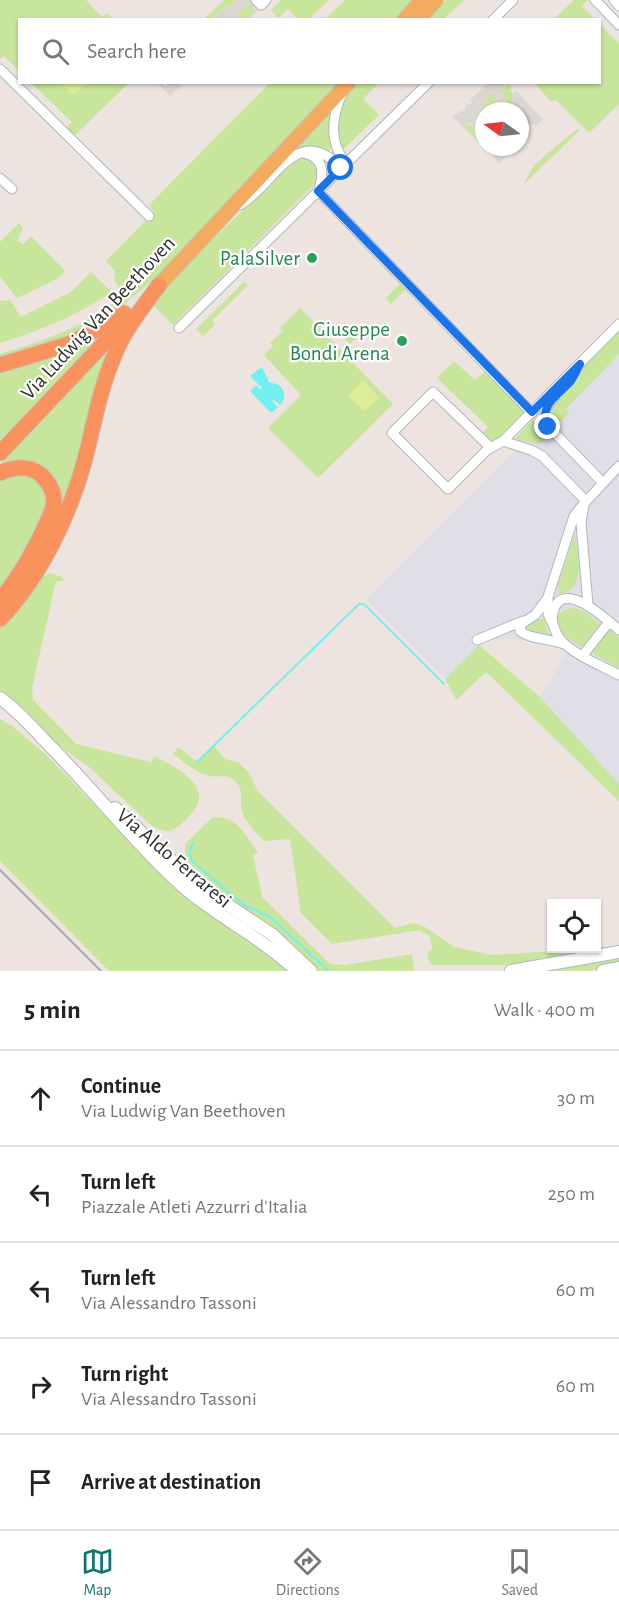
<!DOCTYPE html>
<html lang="en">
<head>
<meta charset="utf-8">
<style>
	body { margin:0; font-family:"Alegreya Sans",sans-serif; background:#f6f6f6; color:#222 }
	.controls { position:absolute; right:18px; bottom:18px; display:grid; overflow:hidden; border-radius:0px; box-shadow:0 2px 4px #0004 }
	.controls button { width:54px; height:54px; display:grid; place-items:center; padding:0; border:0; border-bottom:2px solid #e0e0e0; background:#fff; color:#222; font:30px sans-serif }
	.compass { position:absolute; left:475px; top:102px; width:54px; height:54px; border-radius:50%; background:#fff; box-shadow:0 2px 4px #0004; rotate:285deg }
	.stop { position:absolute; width:18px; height:18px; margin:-14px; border:4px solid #1a73e8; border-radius:50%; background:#fff }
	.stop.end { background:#1a73e8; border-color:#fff; box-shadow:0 2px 6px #0008 }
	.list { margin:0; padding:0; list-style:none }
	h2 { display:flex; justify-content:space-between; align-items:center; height:78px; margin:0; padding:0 24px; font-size:26px }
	h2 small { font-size:20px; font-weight:400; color:#767676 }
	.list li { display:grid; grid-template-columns:39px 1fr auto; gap:18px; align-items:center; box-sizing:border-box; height:96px; padding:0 24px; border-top:2px solid #e0e0e0 }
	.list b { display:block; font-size:22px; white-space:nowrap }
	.list p { margin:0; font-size:20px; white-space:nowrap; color:#767676 }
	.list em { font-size:20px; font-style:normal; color:#767676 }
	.icon { flex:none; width:33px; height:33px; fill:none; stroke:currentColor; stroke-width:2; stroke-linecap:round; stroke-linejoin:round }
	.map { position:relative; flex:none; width:619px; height:971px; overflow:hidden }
	.search { position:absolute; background:#fff; box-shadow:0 2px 4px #0004; left:18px; right:18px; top:18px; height:66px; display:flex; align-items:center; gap:15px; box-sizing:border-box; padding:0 21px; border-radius:0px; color:#767676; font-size:22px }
	.sheet { height:558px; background:#fff }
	nav { display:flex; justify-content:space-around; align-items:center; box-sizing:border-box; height:84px; border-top:2px solid #e0e0e0; background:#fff; font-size:16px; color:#767676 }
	nav a { display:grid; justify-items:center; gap:3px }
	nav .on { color:#0f766e }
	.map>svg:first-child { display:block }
	.industrial { fill:#e0dfe7 }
	.green { fill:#c7e59b }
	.pitch { fill:#ddec97 }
	.plaza { fill:#dad6d2; fill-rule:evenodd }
	.water { fill:#71eff1 }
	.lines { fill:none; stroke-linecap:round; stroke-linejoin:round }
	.stream { stroke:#71eff1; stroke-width:2 }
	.minor-casing { stroke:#afb6bd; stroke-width:11 }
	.secondary-casing { stroke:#afb6bd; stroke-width:14 }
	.primary-casing { stroke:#c4c4c4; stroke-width:16 }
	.trunk-casing { stroke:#c4c4c4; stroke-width:17 }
	.minor { stroke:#fff; stroke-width:9 }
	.secondary { stroke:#fff; stroke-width:12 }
	.primary { stroke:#f3ac5f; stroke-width:14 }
	.trunk { stroke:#f9925c; stroke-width:15 }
	.rail { stroke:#a1aab7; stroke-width:2 }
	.route { stroke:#1a73e8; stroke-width:8 }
	.leisure-dot { fill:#2e9e5b; stroke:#fff; stroke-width:2 }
	.labels { text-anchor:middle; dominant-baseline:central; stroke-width:4.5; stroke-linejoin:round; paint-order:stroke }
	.leisure-label { font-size:21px; fill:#27864d; stroke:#fff; text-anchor:end }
	.street-label { font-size:21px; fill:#2d2d2d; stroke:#fff }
</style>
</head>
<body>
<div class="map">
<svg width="619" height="971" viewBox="0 0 619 971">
	<rect width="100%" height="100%" fill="#eee4df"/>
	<!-- industrial -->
	<path class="industrial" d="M619 346V784L540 697 567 653 542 640 486 639 445 679 366 600Z"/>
	<!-- green -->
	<path class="green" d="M0 0H86L102 17 107 13 113 19 20 20 19 71 4 56 0 59Z
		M224 0H237L228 8 226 6 211 19 203 20Z
		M281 0H329L309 19 298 20 288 9 278 18 271 10Z
		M345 0H418L400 19 324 20Z
		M446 0H464L444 19 427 20Z
		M574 0H587L582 6 595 19H554Z
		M248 3 256 11 246 19H237L239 17 236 15Z
		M600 24 619 44V104L589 133 556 100 550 101 535 83 600 82Z
		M31 83H129L74 136 66 128 72 122Z
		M270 83H341L157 277 107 318 88 330 0 361V354C27 346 113 319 121 291L114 280 115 271 106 261 154 212 149 205Z
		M358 83H379L363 99 379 115 343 150C332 125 338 100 358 83Z
		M508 83 512 88 510 90 513 94 511 104 509 105 501 92Z
		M493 93 497 100 491 110 480 109 490 94Z
		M328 114H331V150L316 148 295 151Z
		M466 124 481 129 483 133V143L480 142 465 128Z
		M577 129 580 130 523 185 535 164Z
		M302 157 311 159 318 167 317 182 173 325 151 303C187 266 222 228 261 194 275 182 286 166 302 157Z
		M19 223 23 228 17 241 24 244 31 236 65 271 57 279 17 298 0 277V242Z
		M91 272 112 292C75 316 42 330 0 343V301L10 300 21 317 71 292Z
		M244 282 248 285 212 321 215 325 203 336 196 329Z
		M401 283 406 289 391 304 386 298Z
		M300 308 393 404 318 478 268 428 301 395 264 355 273 346 270 343 283 331 280 328Z
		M122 316 0 447V368Z
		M356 327 362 333 350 344 344 338Z
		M619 331V354L566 409 569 413 555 428 549 422V409L577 379 583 368Z
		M122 332 73 486 0 615V606L54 515 50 478 0 468V464Z
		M454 361 475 380 486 370 527 412 496 440 492 441 482 433 488 427 437 378Z
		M533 420 548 436 539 444 515 439Z
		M24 473 40 482 46 494 48 505 32 544 0 592V477Z
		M575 534C577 555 588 590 559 594L558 586Z
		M50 573 62 577 64 581H56L32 688 33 700 76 744 151 762 154 756C169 763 196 777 199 794 202 806 180 829 169 831 162 831 156 829 151 825L89 767 62 748 13 700 0 691V626L24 605 40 578Z
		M575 608 587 613 600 624 582 647C566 638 558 634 558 615L565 609Z
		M544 618 548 634 526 630 527 622Z
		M608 629 619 638V668L590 652Z
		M479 645 540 697 619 784V801L486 672 456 700 445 679Z
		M0 719 11 725 45 754 169 881 227 927 273 955 290 971H109L0 861Z
		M214 746 225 759 238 762 249 773 258 791 395 928 413 923 425 927 454 947 492 955 588 949 510 965H432L428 959V953L432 949 430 936 420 930 332 944 301 913 290 839 264 841C257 833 248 825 244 816 237 804 246 791 235 781 227 773 218 778 209 776 195 772 184 762 173 754L178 747 197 762Z
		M213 817C238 816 244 834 258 852L253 855 262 897 330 964 345 965 412 954 414 971H318L273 928 238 907 189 863 185 856V844Z
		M619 956V965L587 971H538Z"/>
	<!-- pitch -->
	<path class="pitch" d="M61 83H86L72 95Z
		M363 380 379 398 365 411 348 396Z"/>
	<!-- plaza -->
	<path class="plaza" d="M237 0H256L262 6 249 19H246L255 11 248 3 237 14 239 17 237 19 211 20 226 6 229 8Z
		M157 83H161L166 87 167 85 165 83H184L170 96Z
		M502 83 505 86 501 92 508 104H511L513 94 516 91 543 119 536 126 534 124 527 125 520 142V111H490L497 100 491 93 480 108 488 111H484V143L481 145 453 117 461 110 463 112 467 104 469 105 472 103 470 100 488 83ZM470 124 482 130 483 143 480 142 465 127 466 125Z
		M488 147 496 151 502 147H506L502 152 509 153 499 163 493 157 495 154 491 150 488 153 486 150Z"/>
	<!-- water -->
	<path class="water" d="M262 367 269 382 279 385C286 391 286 399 280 405L274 400 272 401 278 407 271 413 250 391 256 385 260 389 262 388 250 376Z"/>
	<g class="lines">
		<!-- stream -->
		<path class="stream" d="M197 762 359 604H364L444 684
			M194 842C189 849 189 853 192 861L244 905 270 917 329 971"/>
		<defs>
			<path id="minor" d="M256 0 261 5 266 0
				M595 0 619 25
				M614 0 619 6
				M493 20 513 0
				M0 69 149 216
				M342 93C332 117 328 142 346 163
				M304 153C324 157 324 173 319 189
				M0 178 12 189
				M318 191 532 413
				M240 205C275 184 297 121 341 168
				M179 328 429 82
				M554 398 545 409 546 424 603 483
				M503 441 531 450 542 456 586 501
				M491 448 433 392 392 433 448 489 487 450 503 441 619 324
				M584 505 581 523 588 605
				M547 599 535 615 521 624 520 631C529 639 551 639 564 644
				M555 629 548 614V597L574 516 581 507 619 466
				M619 630C607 620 561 576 553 613 551 622 555 632 560 639 572 654 602 666 619 675
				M477 640 523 621
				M583 655 609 622"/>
			<path id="secondary" d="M0 698C20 712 36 732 53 749 95 792 132 839 176 880 213 915 259 935 297 971
				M115 808 186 874 210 893 273 935 311 971
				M511 971 619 952
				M603 971 619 968"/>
			<path id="primary" d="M404 20 422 0
				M418 20 436 0
				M159 285 349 82"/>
			<path id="trunk" d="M0 365 69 344 105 325 124 313
				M0 453 128 318
				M0 473C13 467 28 465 40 474 48 481 54 491 54 502 53 513 46 523 42 533 30 558 18 579 0 600
				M0 619C40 578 70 515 85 459 94 424 100 388 115 354 125 329 143 307 159 285"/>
		</defs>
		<!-- minor casing -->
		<use href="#minor" class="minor-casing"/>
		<!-- secondary casing -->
		<use href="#secondary" class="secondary-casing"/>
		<!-- primary casing -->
		<use href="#primary" class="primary-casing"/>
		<!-- trunk casing -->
		<use href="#trunk" class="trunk-casing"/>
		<!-- minor -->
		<use href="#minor" class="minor"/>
		<!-- secondary -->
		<use href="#secondary" class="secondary"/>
		<!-- primary -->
		<use href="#primary" class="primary"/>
		<!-- trunk -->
		<use href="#trunk" class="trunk"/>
		<!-- rail -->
		<path class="rail" d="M0 870 101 971"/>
	</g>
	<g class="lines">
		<!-- route -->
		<path class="route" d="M341 168 318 191 532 412 580 364C577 370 574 377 570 382 558 395 537 407 548 427"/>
	</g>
	<!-- markers -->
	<g class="leisure-dot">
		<circle cx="312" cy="258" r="6"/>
		<circle cx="402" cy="341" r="6"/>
	</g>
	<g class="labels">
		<!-- leisure labels -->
		<g class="leisure-label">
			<text x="300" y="258">PalaSilver</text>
			<text x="390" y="329">Giuseppe<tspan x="390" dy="24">Bondi Arena</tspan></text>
		</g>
		<!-- street labels -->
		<g class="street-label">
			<text transform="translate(98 318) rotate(-47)">Via Ludwig Van Beethoven</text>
			<text transform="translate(174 858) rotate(40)">Via Aldo Ferraresi</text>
		</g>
	</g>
</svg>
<div class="controls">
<button><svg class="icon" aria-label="locate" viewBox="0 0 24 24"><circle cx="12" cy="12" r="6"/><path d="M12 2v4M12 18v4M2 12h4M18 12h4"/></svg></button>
</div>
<svg class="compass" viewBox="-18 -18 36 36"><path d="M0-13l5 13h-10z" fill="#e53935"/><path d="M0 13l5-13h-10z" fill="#767676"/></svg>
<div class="stop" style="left:341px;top:168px"></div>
<div class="stop end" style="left:548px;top:427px"></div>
<div class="search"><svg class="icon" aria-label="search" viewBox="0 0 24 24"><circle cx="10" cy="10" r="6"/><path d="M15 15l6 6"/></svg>Search here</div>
</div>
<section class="sheet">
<h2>5 min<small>Walk · 400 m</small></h2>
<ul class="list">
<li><svg class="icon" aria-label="ahead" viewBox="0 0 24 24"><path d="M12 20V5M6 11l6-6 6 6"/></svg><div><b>Continue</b><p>Via Ludwig Van Beethoven</p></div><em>30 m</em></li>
<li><svg class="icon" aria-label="left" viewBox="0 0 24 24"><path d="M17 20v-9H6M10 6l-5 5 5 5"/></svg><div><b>Turn left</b><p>Piazzale Atleti Azzurri d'Italia</p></div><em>250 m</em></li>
<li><svg class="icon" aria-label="left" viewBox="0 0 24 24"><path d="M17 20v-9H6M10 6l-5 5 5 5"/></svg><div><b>Turn left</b><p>Via Alessandro Tassoni</p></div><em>60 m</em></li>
<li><svg class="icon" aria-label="right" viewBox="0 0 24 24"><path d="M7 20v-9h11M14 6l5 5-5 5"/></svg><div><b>Turn right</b><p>Via Alessandro Tassoni</p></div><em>60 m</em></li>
<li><svg class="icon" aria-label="arrive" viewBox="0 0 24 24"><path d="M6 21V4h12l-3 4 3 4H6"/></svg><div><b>Arrive at destination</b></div></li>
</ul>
</section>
<nav>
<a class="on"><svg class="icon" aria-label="map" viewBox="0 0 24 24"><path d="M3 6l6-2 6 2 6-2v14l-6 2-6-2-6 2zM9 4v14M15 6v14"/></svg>Map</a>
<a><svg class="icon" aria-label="directions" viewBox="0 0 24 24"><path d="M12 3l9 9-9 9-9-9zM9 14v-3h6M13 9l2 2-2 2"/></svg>Directions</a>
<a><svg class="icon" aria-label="saved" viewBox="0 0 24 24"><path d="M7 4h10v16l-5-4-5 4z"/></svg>Saved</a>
</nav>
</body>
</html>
